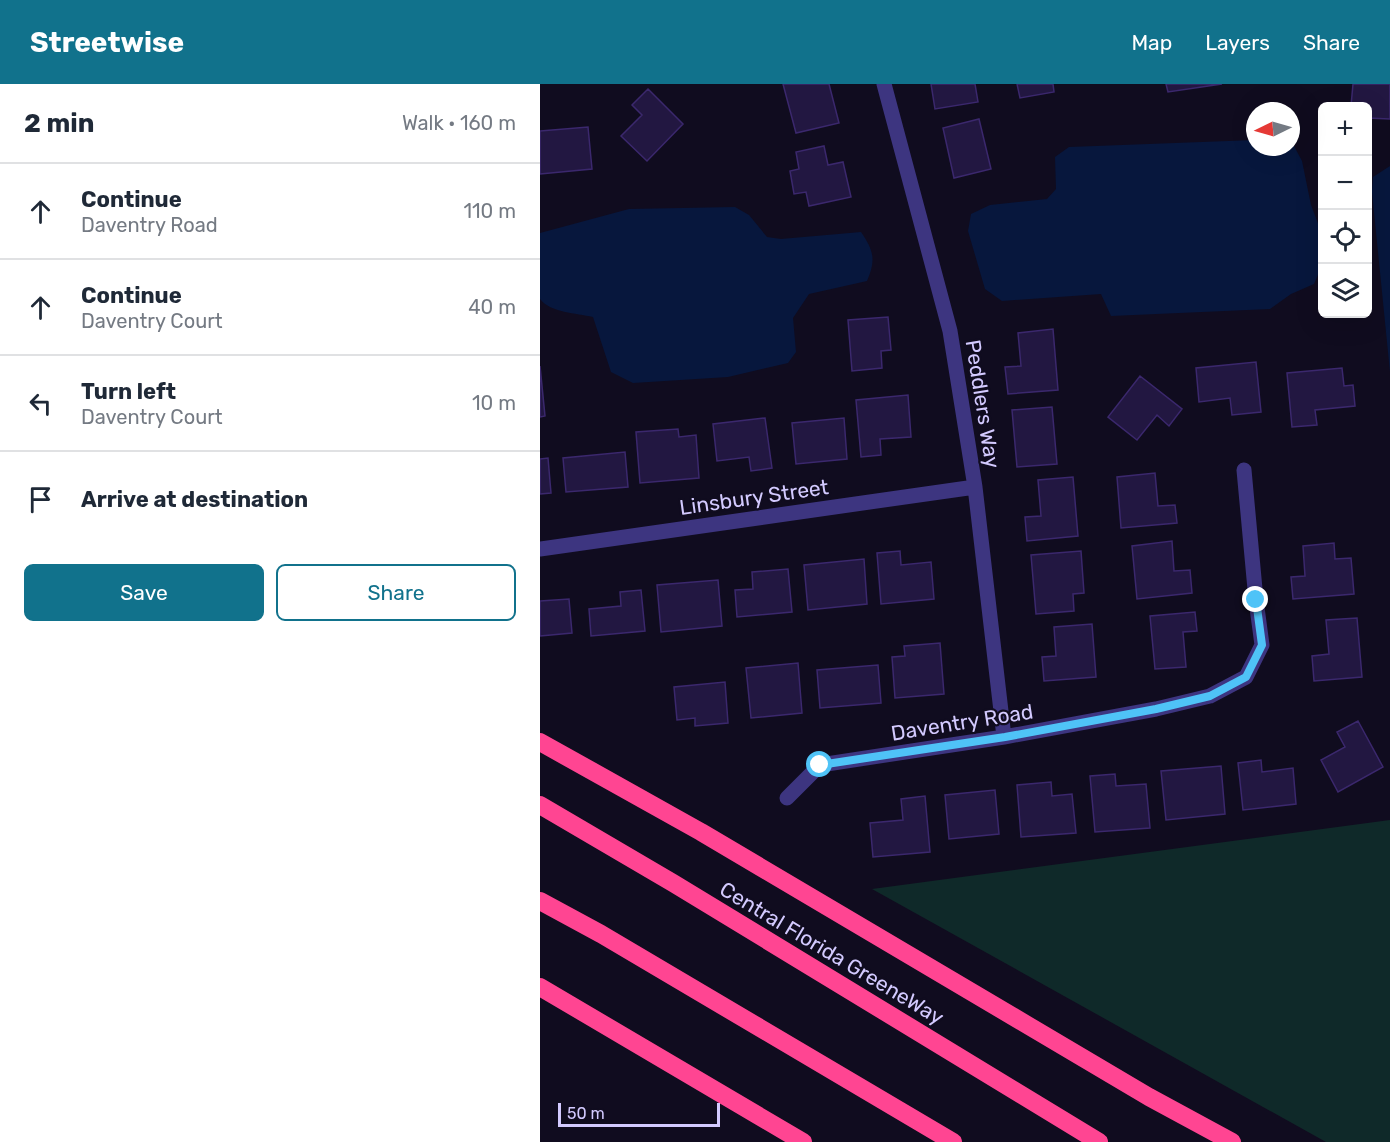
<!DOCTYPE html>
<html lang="en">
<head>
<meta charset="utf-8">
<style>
	body { margin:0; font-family:Rubik,sans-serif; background:#f6f6f7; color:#1f2937 }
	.controls { position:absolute; right:18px; top:18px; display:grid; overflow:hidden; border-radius:9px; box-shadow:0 6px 24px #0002 }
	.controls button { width:54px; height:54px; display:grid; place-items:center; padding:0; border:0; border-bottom:2px solid #e0e1e3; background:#fff; color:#1f2937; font:30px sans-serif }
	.compass { position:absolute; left:706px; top:18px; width:54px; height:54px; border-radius:50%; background:#fff; box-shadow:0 6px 24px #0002; rotate:265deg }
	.scale { position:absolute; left:18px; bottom:15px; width:162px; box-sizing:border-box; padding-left:6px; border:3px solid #d3caff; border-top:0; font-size:16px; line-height:21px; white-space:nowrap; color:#d3caff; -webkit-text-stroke:4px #100c1f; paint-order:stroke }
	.stop { position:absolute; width:18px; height:18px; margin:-14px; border:4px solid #4fc3f7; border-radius:50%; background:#fff }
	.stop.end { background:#4fc3f7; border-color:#fff; box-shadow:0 2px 6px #0008 }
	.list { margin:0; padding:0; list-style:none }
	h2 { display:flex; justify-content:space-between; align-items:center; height:78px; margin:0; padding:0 24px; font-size:26px }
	h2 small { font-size:20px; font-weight:400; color:#747a83 }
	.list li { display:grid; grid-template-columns:39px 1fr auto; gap:18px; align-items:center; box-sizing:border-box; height:96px; padding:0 24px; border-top:2px solid #e0e1e3 }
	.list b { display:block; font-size:22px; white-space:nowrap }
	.list p { margin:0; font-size:20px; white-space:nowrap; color:#747a83 }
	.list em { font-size:20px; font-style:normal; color:#747a83 }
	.actions { display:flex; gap:12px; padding:18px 24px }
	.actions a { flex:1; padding:14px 0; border:2px solid #11728c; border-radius:9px; text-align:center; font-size:21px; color:#11728c }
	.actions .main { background:#11728c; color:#fff }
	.icon { flex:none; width:33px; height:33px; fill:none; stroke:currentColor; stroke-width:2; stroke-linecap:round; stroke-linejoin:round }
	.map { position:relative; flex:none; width:850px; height:1058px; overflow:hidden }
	header { display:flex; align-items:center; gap:36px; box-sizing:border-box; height:84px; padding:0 30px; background:#11728c; color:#fff }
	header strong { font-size:28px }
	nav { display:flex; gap:33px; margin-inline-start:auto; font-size:21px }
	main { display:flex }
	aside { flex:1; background:#fff }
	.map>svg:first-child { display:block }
	.green { fill:#0f2929 }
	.water { fill:#07173d }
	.building { fill:#221741; stroke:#3b286d; stroke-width:1.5 }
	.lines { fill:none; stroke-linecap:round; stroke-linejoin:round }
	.street { stroke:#3d3580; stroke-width:15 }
	.highway { stroke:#ff4592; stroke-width:18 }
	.route { stroke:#4fc3f7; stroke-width:8 }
	.labels { text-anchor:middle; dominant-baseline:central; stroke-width:4.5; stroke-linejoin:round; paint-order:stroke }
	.street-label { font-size:21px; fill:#d3caff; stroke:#100c1f }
</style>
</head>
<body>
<header>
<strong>Streetwise</strong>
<nav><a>Map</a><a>Layers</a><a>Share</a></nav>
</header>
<main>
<aside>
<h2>2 min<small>Walk · 160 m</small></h2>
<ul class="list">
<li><svg class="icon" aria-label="ahead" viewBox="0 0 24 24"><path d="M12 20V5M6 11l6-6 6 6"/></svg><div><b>Continue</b><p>Daventry Road</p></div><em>110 m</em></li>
<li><svg class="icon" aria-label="ahead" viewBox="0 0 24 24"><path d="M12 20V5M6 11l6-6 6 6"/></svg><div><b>Continue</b><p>Daventry Court</p></div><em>40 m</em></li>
<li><svg class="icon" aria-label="left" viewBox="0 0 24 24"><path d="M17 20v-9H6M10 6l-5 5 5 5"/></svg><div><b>Turn left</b><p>Daventry Court</p></div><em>10 m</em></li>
<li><svg class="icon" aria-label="arrive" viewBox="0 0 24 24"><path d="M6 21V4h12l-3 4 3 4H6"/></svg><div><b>Arrive at destination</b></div></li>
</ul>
<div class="actions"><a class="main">Save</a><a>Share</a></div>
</aside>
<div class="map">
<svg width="850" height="1058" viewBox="0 0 850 1058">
	<rect width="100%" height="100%" fill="#100c1f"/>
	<!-- green -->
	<path class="green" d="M850 736V1058H786L332 805Z"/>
	<!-- water -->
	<path class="water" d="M715 56V63H751V61L754 62 762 77 771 121 782 150V181L774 200 751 210 730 225 571 232 561 210 462 217 445 205 428 147 431 130 450 121 507 115 516 105 515 73 529 63Z
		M850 82V288L832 108 833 93Z
		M195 123 209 131 227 153 241 155 321 148C334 167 336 176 327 197L269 210 253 234 256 268 248 279 188 293 93 299 71 288 53 233C36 229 11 229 0 215V149L89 125Z"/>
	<!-- building -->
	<path class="building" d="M243 0H289L299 39 256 49Z
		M391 0H435L438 18 395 25Z
		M477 0H513L514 8 480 14Z
		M626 0H682L628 8Z
		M813 0H850V35L828 34V22H811Z
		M108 5 143 40 107 77 81 52 102 31 92 21Z
		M439 35 451 85 414 94 403 44Z
		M48 43 52 85 0 90V47Z
		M284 62 288 81 303 78 311 113 269 122 266 108 254 110 250 87 259 85 256 68Z
		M348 233 351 266 341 267 342 284 312 287 308 236Z
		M513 245 518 306 468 310 465 283 481 282 478 249Z
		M716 278 721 328 692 331 690 314 659 318 656 284Z
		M0 282 5 332 0 333Z
		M802 284 804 302 813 301 815 322 775 326 777 341 752 343 747 289Z
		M600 292 642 325 629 342 617 331 597 356 568 333Z
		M368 311 371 353 340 355 341 371 321 373 316 316Z
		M512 323 517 380 477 383 472 326Z
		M225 334 232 384 211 387 209 373 177 377 173 340Z
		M304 334 307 375 256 380 252 339Z
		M138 345 139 353 156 351 159 394 100 399 96 348Z
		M85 368 88 403 26 408 23 374Z
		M8 374 11 409 0 410V375Z
		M615 389 618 422 635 421 637 439 581 444 577 393Z
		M533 393 538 452 487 457 485 433 501 432 498 396Z
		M632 457 634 487 650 486 652 509 597 515 592 462Z
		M794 459 795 475 811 474 814 510 753 515 751 493 765 492 763 462Z
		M360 467 361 481 391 478 394 515 341 520 337 469Z
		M541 467 544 509 533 510 534 527 496 530 491 471Z
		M324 475 327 520 268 526 264 481Z
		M248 485 252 528 197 533 195 506 213 505 212 488Z
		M178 496 182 542 121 548 117 501Z
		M101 506 105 547 51 552 49 525 81 522 80 508Z
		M29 515 32 549 0 552V517Z
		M655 528 657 547 643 548 646 583 615 585 610 532Z
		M817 534 822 593 774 597 772 572 789 570 786 536Z
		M552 540 556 593 504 597 502 573 516 572 514 543Z
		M400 559 404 610 355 614 352 573 365 572 364 562Z
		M258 579 262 629 211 634 206 584Z
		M338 581 341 619 280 624 277 586Z
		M185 598 188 639 155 642V634L137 636 134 603Z
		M818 637 843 683 798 708 781 676 805 663 797 648Z
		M721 676 722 688 753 684 756 720 703 726 698 679Z
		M681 682 685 730 626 736 621 687Z
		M575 690 576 702 606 700 610 744 555 748 550 692Z
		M511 698 512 712 532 710 536 749 481 753 477 701Z
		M455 706 459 750 409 755 405 711Z
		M385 712 390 768 333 773 330 739 363 736 361 715Z"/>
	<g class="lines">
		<!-- street -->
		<path class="street" d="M344 0 410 247 435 403 464 653
			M0 465 435 403
			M247 714 280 681 464 653 616 625 670 612 706 593 722 561 716 516 704 386"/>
		<!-- highway -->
		<path class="highway" d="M0 658 161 748 609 1013 692 1058
			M0 721 133 799 559 1058
			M0 817 61 850 413 1058
			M0 903 263 1058"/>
	</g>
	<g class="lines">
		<!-- route -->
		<path class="route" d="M280 681 465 653 616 625 670 612 706 593 722 561 716 516"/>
	</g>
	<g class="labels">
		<!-- street labels -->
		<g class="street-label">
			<text transform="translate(443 320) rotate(81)">Peddlers Way</text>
			<text transform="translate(214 413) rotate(-8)">Linsbury Street</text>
			<text transform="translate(422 638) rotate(-9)">Daventry Road</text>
			<text transform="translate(292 869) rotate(31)">Central Florida GreeneWay</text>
		</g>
	</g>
</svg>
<div class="controls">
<button>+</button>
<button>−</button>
<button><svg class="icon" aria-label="locate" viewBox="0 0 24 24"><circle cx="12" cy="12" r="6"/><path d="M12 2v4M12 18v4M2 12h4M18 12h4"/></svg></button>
<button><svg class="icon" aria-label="layers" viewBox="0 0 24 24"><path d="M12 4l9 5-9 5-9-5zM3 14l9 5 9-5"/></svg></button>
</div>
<svg class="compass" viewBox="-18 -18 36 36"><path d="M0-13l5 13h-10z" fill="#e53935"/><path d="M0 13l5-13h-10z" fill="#747a83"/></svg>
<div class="scale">50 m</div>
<div class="stop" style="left:280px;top:681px"></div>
<div class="stop end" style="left:716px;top:516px"></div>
</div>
</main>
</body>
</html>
